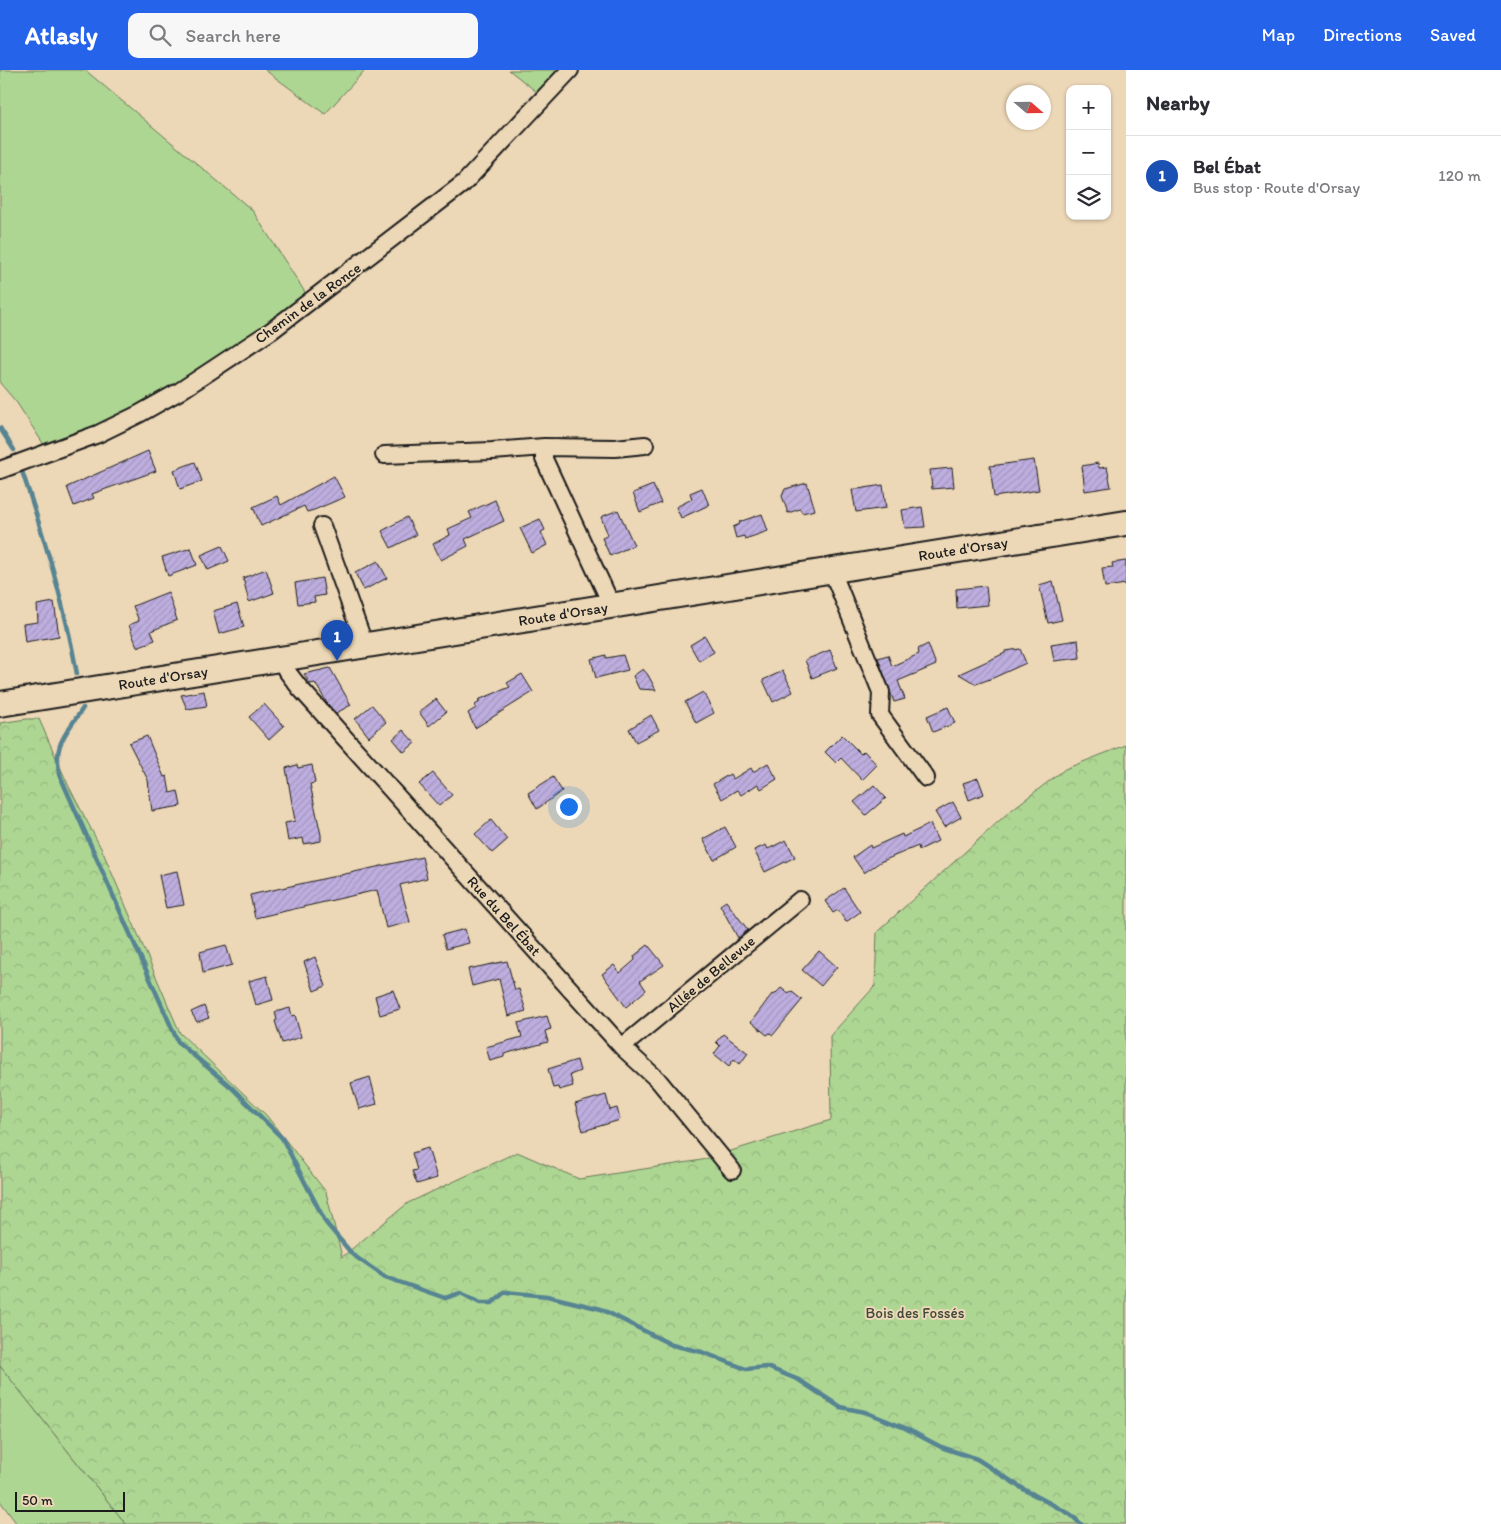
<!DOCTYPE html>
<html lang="en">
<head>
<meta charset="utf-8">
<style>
	body { margin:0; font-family:Itim,sans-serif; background:#f7f7f7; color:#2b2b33 }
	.controls { position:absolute; right:15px; top:15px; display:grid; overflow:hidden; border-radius:10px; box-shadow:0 1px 4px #0004 }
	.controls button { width:45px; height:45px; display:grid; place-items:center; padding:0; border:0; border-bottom:1px solid #e1e1e2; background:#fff; color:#2b2b33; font:25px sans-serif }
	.compass { position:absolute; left:1006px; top:15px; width:45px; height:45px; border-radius:50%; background:#fff; box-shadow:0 1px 4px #0004; rotate:110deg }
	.scale { position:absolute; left:15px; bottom:12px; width:110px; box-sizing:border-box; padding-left:5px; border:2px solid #1c1c1c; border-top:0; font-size:14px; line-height:18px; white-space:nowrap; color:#1c1c1c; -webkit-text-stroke:4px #ecd7b6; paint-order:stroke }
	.you { position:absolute; left:568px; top:736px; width:18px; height:18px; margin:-12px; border:4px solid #fff; border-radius:50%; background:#1a73e8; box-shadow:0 0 0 8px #1a73e833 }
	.badge { display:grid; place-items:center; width:32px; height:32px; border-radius:50%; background:#2563eb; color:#fff; font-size:16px; font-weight:700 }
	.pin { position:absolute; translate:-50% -41px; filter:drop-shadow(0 1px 2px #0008) }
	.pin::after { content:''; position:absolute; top:26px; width:18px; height:15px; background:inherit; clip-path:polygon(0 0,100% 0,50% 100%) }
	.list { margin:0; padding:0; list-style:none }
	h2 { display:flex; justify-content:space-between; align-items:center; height:65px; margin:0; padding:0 20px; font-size:21px }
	h2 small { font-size:16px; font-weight:400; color:#7c7c81 }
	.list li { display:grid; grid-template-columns:32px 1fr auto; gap:15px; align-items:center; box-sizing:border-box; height:80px; padding:0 20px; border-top:1px solid #e1e1e2 }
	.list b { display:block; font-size:19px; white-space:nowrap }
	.list p { margin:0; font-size:16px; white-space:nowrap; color:#7c7c81 }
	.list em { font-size:16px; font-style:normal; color:#7c7c81 }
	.icon { flex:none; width:28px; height:28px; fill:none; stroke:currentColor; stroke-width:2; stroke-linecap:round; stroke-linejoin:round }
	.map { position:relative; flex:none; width:1126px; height:1454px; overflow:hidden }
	header { display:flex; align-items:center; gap:30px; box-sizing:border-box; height:70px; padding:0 25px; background:#2563eb; color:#fff }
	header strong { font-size:24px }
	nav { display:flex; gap:28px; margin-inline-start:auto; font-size:18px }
	.search { width:350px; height:45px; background:#f7f7f7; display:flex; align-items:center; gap:12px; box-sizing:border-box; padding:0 18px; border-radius:10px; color:#7c7c81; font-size:19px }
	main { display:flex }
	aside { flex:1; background:#fff }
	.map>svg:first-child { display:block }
	.grass { fill:#aed693; stroke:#657958 }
	.forest { fill:url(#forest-crowns); stroke:#657958 }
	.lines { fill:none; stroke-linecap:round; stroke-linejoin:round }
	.stream { stroke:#578492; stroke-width:4.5 }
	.building { fill:url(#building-hatch); stroke:#1c1c1c }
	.minor-casing { stroke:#1c1c1c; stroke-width:20 }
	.secondary-casing { stroke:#1c1c1c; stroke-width:28 }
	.minor { stroke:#ecd7b6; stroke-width:16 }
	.secondary { stroke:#ecd7b6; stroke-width:24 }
	.labels { text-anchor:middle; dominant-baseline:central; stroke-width:4; stroke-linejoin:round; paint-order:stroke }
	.street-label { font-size:15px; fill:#1c1c1c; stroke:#ecd7b6 }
	.park-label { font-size:15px; fill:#404a3a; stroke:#ecd7b6 }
</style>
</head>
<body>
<header>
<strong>Atlasly</strong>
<div class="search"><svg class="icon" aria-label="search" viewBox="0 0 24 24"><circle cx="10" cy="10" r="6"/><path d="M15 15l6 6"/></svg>Search here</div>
<nav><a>Map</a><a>Directions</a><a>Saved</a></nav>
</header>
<main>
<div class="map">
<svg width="1126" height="1454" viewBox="0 0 1126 1454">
	<defs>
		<pattern id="forest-crowns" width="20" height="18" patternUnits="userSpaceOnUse" patternTransform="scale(1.25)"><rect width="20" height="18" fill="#aed693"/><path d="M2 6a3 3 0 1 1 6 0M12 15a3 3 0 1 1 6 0" fill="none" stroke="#95b77e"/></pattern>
		<pattern id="building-hatch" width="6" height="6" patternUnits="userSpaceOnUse" patternTransform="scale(1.25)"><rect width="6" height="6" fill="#beaedf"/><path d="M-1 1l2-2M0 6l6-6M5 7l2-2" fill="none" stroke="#a395bf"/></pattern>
	</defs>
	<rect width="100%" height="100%" fill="#ecd7b6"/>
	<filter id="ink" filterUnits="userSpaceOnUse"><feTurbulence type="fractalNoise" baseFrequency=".02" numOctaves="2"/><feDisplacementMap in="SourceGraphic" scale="10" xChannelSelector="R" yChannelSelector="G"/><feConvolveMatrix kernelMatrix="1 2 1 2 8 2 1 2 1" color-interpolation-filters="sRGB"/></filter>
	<g filter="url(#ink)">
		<!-- grass -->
		<path class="grass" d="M0 0H85L252 140 310 230 162 326 87 362 46 378 17 333 0 313Z
			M265 0H365L325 44Z
			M509 0H560L538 23Z
			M0 1296 126 1454H17L0 1431Z"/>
		<!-- forest -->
		<path class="forest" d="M26 649H39L69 717 102 780 180 963 266 1045 326 1122 342 1187 408 1133 517 1082 579 1109 702 1090 831 1050 830 966 875 916 877 862 1010 741 1065 699 1126 675V1454H126L0 1296V653Z"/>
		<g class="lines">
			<!-- stream -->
			<path class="stream" d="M0 358 14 380
				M22 401C44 467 65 535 77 604
				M83 638C66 664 51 675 61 708L178 972 231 1017 282 1068 326 1153 353 1185 385 1207 445 1228 461 1223 480 1233H492L505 1222 547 1226 601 1239 672 1275 702 1282 746 1299 767 1297 799 1310 840 1337 865 1342 905 1358 941 1377 977 1389 1025 1420 1070 1444 1081 1454"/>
		</g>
		<!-- building -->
		<path class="building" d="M148 381 156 401 92 424 94 428 74 436 67 417Z
			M1034 390 1039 420 994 427 990 396Z
			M195 392 202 411 180 419 174 400Z
			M1098 393 1099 398 1107 397 1111 417 1085 421 1082 396Z
			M952 398 954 417 932 419 930 400Z
			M334 406 345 427 314 440 307 442 304 436 261 456 253 437 277 426 281 435Z
			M807 413 815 440 802 443 800 439 788 443 782 426 785 419Z
			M653 415 661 433 640 442 633 423Z
			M883 415 886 438 856 442 852 420Z
			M702 418 709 435 681 448 676 437 692 429 690 423Z
			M495 430 504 451 465 469 468 476 441 490 433 474 450 465 448 459 472 448 469 442Z
			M922 437 925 457 905 458 902 440Z
			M618 440 634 475 610 486 602 468 608 465 601 447Z
			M762 444 768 461 745 469 744 466 736 468 733 457 740 454 739 452Z
			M407 447 416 465 391 478 382 461Z
			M540 449 545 460 541 462 547 475 532 483 520 458Z
			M222 476 229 491 208 500 201 485Z
			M191 478 197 495 168 506 162 487Z
			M378 491 387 508 364 520 355 503Z
			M1126 491V514L1105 517 1102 498 1113 497 1112 493Z
			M266 499 274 523 249 532 243 508Z
			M322 508 325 525 314 527 315 532 298 534 295 513Z
			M1053 511 1062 550 1048 553 1039 515Z
			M986 516 988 535 957 538 956 519Z
			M168 522 177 550 151 561 155 570 137 577 129 555 139 551 133 536Z
			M54 532 59 566 25 572 23 554 38 552 37 535Z
			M237 534 244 557 219 564 213 541Z
			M705 566 714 582 699 591 690 575Z
			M1078 570 1080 588 1054 591 1051 574Z
			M928 574 936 595 898 611 905 629 894 632 878 588 888 585 892 596 919 584 918 579Z
			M1020 579 1026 593 993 608 976 614 959 604 1005 583V581Z
			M830 580 837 598 812 608 805 590Z
			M606 585V588L623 585 628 600 596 608 591 589Z
			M330 598 351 635 336 643 327 633 315 613 310 614 304 604Z
			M643 599 648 605 656 620 639 619 633 606Z
			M783 601 793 622 773 632 763 610Z
			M522 604 533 622 475 658 468 643 476 638 475 635 480 632 478 630 510 617 507 613Z
			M204 621 207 636 187 639 181 625Z
			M703 622 714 643 696 653 685 632Z
			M436 629 446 642 429 656 419 642Z
			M264 634 284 656 269 670 249 647Z
			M372 635 386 652 369 667 355 649Z
			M948 637 955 653 933 662 927 646Z
			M651 645 659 660 636 672 629 659Z
			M403 660 415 673 404 682 393 669Z
			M842 665 861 684 864 681 877 695 862 710 841 688 836 693 825 682Z
			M147 666 164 707 167 706 170 723 178 721 181 736 152 741 148 710 129 673Z
			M768 693 777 709 761 719 758 714 741 725 737 720 722 729 713 714 730 704 733 709 751 698 753 702Z
			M297 695 298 698 312 695 315 713 310 714 321 765V771L304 774 303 768 288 771 285 753 295 751 286 698Z
			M433 703 452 725 439 736 419 714Z
			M553 707 562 721 537 739 528 723Z
			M978 708 984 724 969 730 963 713Z
			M874 715 886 728 866 745 854 732Z
			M953 732 961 747 944 757 935 742Z
			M491 750 507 770 492 783 475 764Z
			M930 754 938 771 919 780 918 776 880 792 864 803 853 787 870 775 871 778 902 764 903 767Z
			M725 757 736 777 714 790 703 769Z
			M786 770 795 787 765 802 754 780 766 775 768 779Z
			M422 787 427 808 400 815 410 852 386 858 377 820 255 848 250 825Z
			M177 801 184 835 166 838 159 805Z
			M844 818 860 842 846 852 838 840 833 843 825 831Z
			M726 831 748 860 738 868 720 835Z
			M465 859 469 873 446 879 442 865Z
			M226 875 232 895 203 903 200 882Z
			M648 875 664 895 640 911 646 920 626 937 602 904 614 895 620 903 635 890 634 886Z
			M819 881 837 897 821 916 802 900Z
			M315 887 326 916 314 921 304 892Z
			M507 891 515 920 519 919 526 941 508 946 499 909 472 916 468 899Z
			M267 906 273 930 256 935 249 911Z
			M781 918 789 924 791 921 802 930 773 965 770 963 767 965 751 952 772 924 774 925Z
			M393 920 400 939 380 945 375 926Z
			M204 936 209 948 197 952 191 942Z
			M290 938 292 946 295 945 301 967 282 973 275 951 277 950 275 942Z
			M547 946 551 959 545 961 548 972 504 984V987L490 991 486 977 522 967 518 953Z
			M723 964 748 983 740 994 734 989 729 996 714 984 720 976 716 972Z
			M577 990 580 1001 570 1005 573 1016 559 1020 558 1017 553 1018 548 999Z
			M370 1007 377 1034 359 1039 351 1013Z
			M606 1025 610 1040 617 1038 620 1050 583 1061 575 1034Z
			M428 1078 437 1108 417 1114 412 1101 417 1100 412 1083Z"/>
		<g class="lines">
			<defs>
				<path id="minor" d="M544 377V389L612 536
					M384 385 492 381 544 377 615 378 645 375
					M0 400 98 364 139 344 180 321 271 261 464 113 570 0
					M322 456 365 576
					M832 501 881 622 880 645 926 708
					M282 589 286 600 299 617 622 977 658 1010 732 1100
					M622 977 800 830"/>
				<path id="secondary" d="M0 634 1126 453"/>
			</defs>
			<!-- minor casing -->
			<use href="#minor" class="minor-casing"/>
			<!-- secondary casing -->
			<use href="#secondary" class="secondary-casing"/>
			<!-- minor -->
			<use href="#minor" class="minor"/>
			<!-- secondary -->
			<use href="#secondary" class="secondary"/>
		</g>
	</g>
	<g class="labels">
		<!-- street labels -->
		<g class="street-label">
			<text transform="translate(308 233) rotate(-36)">Chemin de la Ronce</text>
			<text transform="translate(963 479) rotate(-9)">Route d'Orsay</text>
			<text transform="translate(563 544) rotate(-9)">Route d'Orsay</text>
			<text transform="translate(163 608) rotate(-9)">Route d'Orsay</text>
			<text transform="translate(504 846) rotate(48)">Rue du Bel Ébat</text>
			<text transform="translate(711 904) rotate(-40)">Allée de Bellevue</text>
		</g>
		<!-- park labels -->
		<g class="park-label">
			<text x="915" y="1243">Bois des Fossés</text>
		</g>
	</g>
</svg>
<div class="controls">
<button>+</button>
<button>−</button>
<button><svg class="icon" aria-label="layers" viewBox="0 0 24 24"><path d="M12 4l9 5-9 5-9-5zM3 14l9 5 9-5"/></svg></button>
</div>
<svg class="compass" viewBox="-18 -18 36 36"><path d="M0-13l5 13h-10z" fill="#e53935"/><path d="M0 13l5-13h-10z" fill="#7c7c81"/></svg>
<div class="scale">50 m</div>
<div class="you"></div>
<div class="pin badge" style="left:337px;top:591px;background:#1a4fb4">1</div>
</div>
<aside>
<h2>Nearby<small></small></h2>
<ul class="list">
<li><span class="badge" style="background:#1a4fb4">1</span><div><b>Bel Ébat</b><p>Bus stop · Route d'Orsay</p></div><em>120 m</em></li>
</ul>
</aside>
</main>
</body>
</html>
